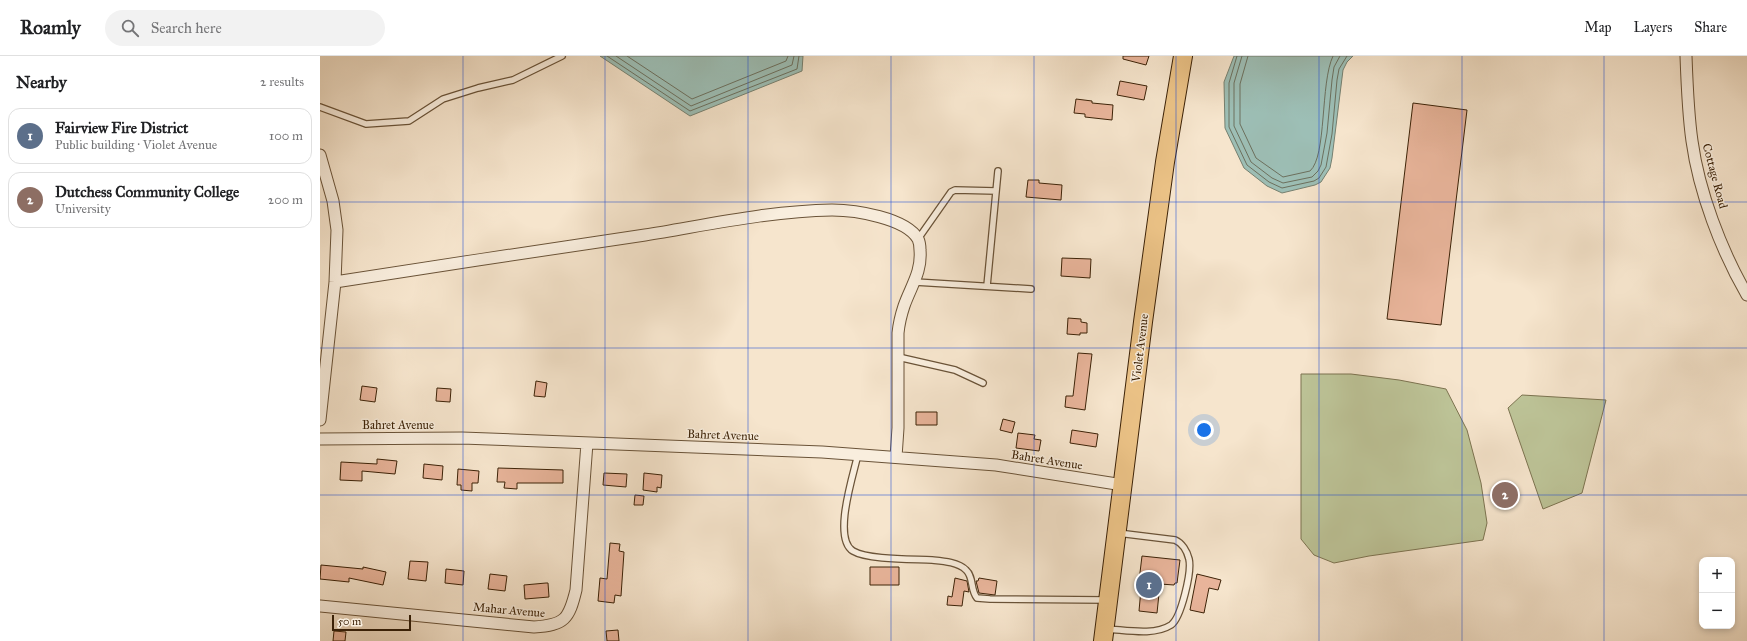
<!DOCTYPE html>
<html lang="en">
<head>
<meta charset="utf-8">
<style>
	body { margin:0; font-family:"IM FELL Great Primer",serif; background:#f2f2f2; color:#202124 }
	.controls { position:absolute; right:12px; bottom:12px; display:grid; overflow:hidden; border-radius:8px; box-shadow:0 2px 6px #0003 }
	.controls button { width:36px; height:36px; display:grid; place-items:center; padding:0; border:0; border-bottom:1px solid #e0e0e0; background:#fff; color:#202124; font:20px sans-serif }
	.scale { position:absolute; left:12px; bottom:10px; width:79px; box-sizing:border-box; padding-left:4px; border:2px solid #3c2207; border-top:0; font-size:11px; line-height:14px; white-space:nowrap; color:#3c2207; -webkit-text-stroke:3px #f9eede; paint-order:stroke }
	.you { position:absolute; left:884px; top:374px; width:14px; height:14px; margin:-10px; border:3px solid #fff; border-radius:50%; background:#1a73e8; box-shadow:0 0 0 6px #1a73e833 }
	.badge { display:grid; place-items:center; width:26px; height:26px; border-radius:50%; background:#7c3aed; color:#fff; font-size:13px; font-weight:700 }
	.pin { position:absolute; translate:-50% -50%; border:2px solid #fff; box-shadow:0 1px 4px #0006 }
	.list { margin:0; padding:0; list-style:none }
	h2 { display:flex; justify-content:space-between; align-items:center; height:52px; margin:0; padding:0 16px; font-size:17px }
	h2 small { font-size:13px; font-weight:400; color:#757577 }
	.list li { display:grid; grid-template-columns:26px 1fr auto; gap:12px; align-items:center; box-sizing:border-box; height:56px; margin:0 8px 8px; padding:0 8px; border:1px solid #e0e0e0; border-radius:12px }
	.list b { display:block; font-size:15px; white-space:nowrap }
	.list p { margin:0; font-size:13px; white-space:nowrap; color:#757577 }
	.list em { font-size:13px; font-style:normal; color:#757577 }
	.icon { flex:none; width:22px; height:22px; fill:none; stroke:currentColor; stroke-width:2; stroke-linecap:round; stroke-linejoin:round }
	.map { position:relative; flex:none; width:1427px; height:585px; overflow:hidden }
	header { display:flex; align-items:center; gap:24px; box-sizing:border-box; height:56px; padding:0 20px; background:#fff; border-bottom:1px solid #e0e0e0 }
	header strong { font-size:19px }
	nav { display:flex; gap:22px; margin-inline-start:auto; font-size:14px }
	.search { width:280px; height:36px; background:#f2f2f2; display:flex; align-items:center; gap:10px; box-sizing:border-box; padding:0 14px; border-radius:22px; color:#757577; font-size:15px }
	main { display:flex }
	aside { flex:1; background:#fff }
	.map>svg:first-child { display:block }
	.green { fill:#bdc498; stroke:#7c7350 }
	.water { fill:#9dbfb6; stroke:#768070 }
	.lines { fill:none; stroke-linecap:round; stroke-linejoin:round }
	.shore { stroke:#6c705e; stroke-width:1 }
	.building { fill:#e8b49a; stroke:#3c2207 }
	.lane-casing { stroke:#6a5338; stroke-width:8 }
	.street-casing { stroke:#6a5338; stroke-width:13 }
	.primary-casing { stroke:#3c2207; stroke-width:20 }
	.lane { stroke:#f9eede; stroke-width:5.5 }
	.street { stroke:#f9eede; stroke-width:11 }
	.primary { stroke:#ebc286; stroke-width:18 }
	.grid { fill:none; stroke:#1d4ed8; stroke-width:1; stroke-opacity:0.55 }
	.labels { text-anchor:middle; dominant-baseline:central; stroke-width:3; stroke-linejoin:round; paint-order:stroke }
	.street-label { font-size:12px; fill:#3c2207; stroke:#f9eede }
</style>
</head>
<body>
<header>
<strong>Roamly</strong>
<div class="search"><svg class="icon" aria-label="search" viewBox="0 0 24 24"><circle cx="10" cy="10" r="6"/><path d="M15 15l6 6"/></svg>Search here</div>
<nav><a>Map</a><a>Layers</a><a>Share</a></nav>
</header>
<main>
<aside>
<h2>Nearby<small>2 results</small></h2>
<ul class="list">
<li><span class="badge" style="background:#5c6f8a">1</span><div><b>Fairview Fire District</b><p>Public building · Violet Avenue</p></div><em>100 m</em></li>
<li><span class="badge" style="background:#8d6e63">2</span><div><b>Dutchess Community College</b><p>University</p></div><em>200 m</em></li>
</ul>
</aside>
<div class="map">
<svg width="1427" height="585" viewBox="0 0 1427 585">
	<rect width="100%" height="100%" fill="#f6e5cd"/>
	<filter id="stains"><feTurbulence type="fractalNoise" baseFrequency=".005" numOctaves="4"/><feColorMatrix values="0 0 0 0 .2 0 0 0 0 .09 0 0 0 0 .02 0 0 0 .5 -.17"/></filter>
	<radialGradient id="worn" r=".72"><stop offset=".6" stop-color="#630" stop-opacity="0"/><stop offset="1" stop-color="#630" stop-opacity=".3"/></radialGradient>
	<!-- green -->
	<path class="green" d="M981 318H1031L1079 324 1126 333 1147 374 1161 427 1167 467 1163 484 1049 500 1014 507 994 499 981 483Z
		M1202 339 1286 344 1262 437 1223 453 1188 352Z"/>
	<!-- water -->
	<path class="water" d="M280 0H483L482 15 370 60Z
		M914 0H1033L1027 6 1023 14 1012 102 1010 112 1001 126 995 129 962 137 947 130 924 112 905 72 904 26Z"/>
	<g class="lines">
		<!-- shore -->
		<path class="shore" d="M287 0 370 55 477 13 479 0
			M296 0 371 50 472 9 474 0
			M307 0 372 43 466 5 468 0
			M917 0 909 27V71L927 109 949 126 962 132 994 125 999 122 1006 111 1012 78 1017 24 1019 13 1027 0
			M922 0 914 27V70L931 106 952 122 963 127 992 121 998 115 1001 109 1007 77 1012 24 1014 11 1020 0
			M928 0 920 28V68L936 102 963 121 990 115C1007 100 1000 27 1013 0"/>
	</g>
	<!-- building -->
	<path class="building" d="M803 0H829L826 9 803 3Z
		M800 25 827 30 824 44 797 39Z
		M756 43 772 45V47L793 49 792 64 765 61V58L754 57Z
		M1093 47 1147 54 1121 269 1067 263Z
		M708 124H719V127L742 129 741 144 706 141Z
		M742 202 771 203 770 222 741 220Z
		M748 262 761 263V266L767 267V277H760V279L747 278Z
		M758 297 772 298 765 354 745 351 746 340H753Z
		M216 325 227 327 225 341 214 340Z
		M42 330 57 332 55 346 40 344Z
		M117 332 131 333 130 346 116 345Z
		M596 356H617V369H596Z
		M683 363 695 366 692 377 680 374Z
		M752 374 778 378 776 391 750 387Z
		M698 377 715 379 714 383 721 384 719 395 696 392Z
		M57 403 77 405 75 418 42 415V425L20 424 21 406 57 408Z
		M104 408 123 410 122 424 103 422Z
		M178 412 243 414V427H197V433L184 432 185 426H177Z
		M138 413 159 415 158 427H152V435L141 434V429H137Z
		M284 417 307 418 306 431 283 429Z
		M324 417 342 419 341 432 337 431V436L323 434Z
		M315 439 324 440 323 449H314Z
		M290 487 300 488 299 495 304 496 301 540 295 539 294 547 278 545 280 522 287 523Z
		M822 500 860 504 857 527H855L854 529 840 528 837 557 819 555 821 533H818Z
		M90 505 108 506 106 525 88 523Z
		M1 509 43 513V511L66 516 63 529 29 522V526L0 523Z
		M550 511H579V529H550Z
		M126 513 144 515 143 529 125 527Z
		M170 518 187 520 185 535 168 533Z
		M877 518 901 524 898 534 889 532 884 557 870 554Z
		M635 522 647 525 649 536 644 535 642 550 627 549 628 540 632 541Z
		M659 522 677 525 675 539 659 537 656 525H658Z
		M226 527H228L229 541 205 543 204 529Z
		M298 574 299 585H287L286 575Z
		M14 575 26 576 25 585H13Z"/>
	<g class="lines">
		<defs>
			<path id="lane" d="M0 51 46 68 89 65 123 43 158 32 193 24 242 0
				M598 183 631 136 635 134 676 135
				M595 226 711 233
				M667 230 678 115
				M578 301 635 314 663 327
				M538 398C534 417 512 482 533 495 548 504 592 503 612 504 622 505 638 506 646 514 654 521 650 534 657 542L670 543 786 544
				M787 573C806 574 834 580 851 569 861 562 872 516 869 503 867 495 862 487 855 484L798 477"/>
			<path id="street" d="M1366 0C1367 28 1368 57 1372 85 1379 136 1401 194 1427 239
				M0 99 13 145 17 174 15 226 0 364
				M15 226C118 210 222 194 325 179 387 169 449 155 512 154 535 154 586 162 598 183 600 187 600 190 600 194 602 216 591 230 584 250 581 259 579 267 578 277V372L576 401
				M0 383 142 382 502 396 676 409 803 429
				M0 550 214 571C245 569 249 563 256 534L267 387"/>
			<path id="primary" d="M783 585 823 266 845 106 863 0"/>
		</defs>
		<!-- lane casing -->
		<use href="#lane" class="lane-casing"/>
		<!-- street casing -->
		<use href="#street" class="street-casing"/>
		<!-- primary casing -->
		<use href="#primary" class="primary-casing"/>
		<!-- lane -->
		<use href="#lane" class="lane"/>
		<!-- street -->
		<use href="#street" class="street"/>
		<!-- primary -->
		<use href="#primary" class="primary"/>
	</g>
	<!-- grid -->
	<path class="grid" d="M143 0V585M285 0V585M428 0V585M571 0V585M714 0V585M856 0V585M999 0V585M1142 0V585M1284 0V585M0 146H1427M0 292H1427M0 439H1427"/>
	<g class="labels">
		<!-- street labels -->
		<g class="street-label">
			<text transform="translate(1395 120) rotate(75)">Cottage Road</text>
			<text transform="translate(820 292) rotate(-83)">Violet Avenue</text>
			<text x="78" y="369">Bahret Avenue</text>
			<text transform="translate(403 379) rotate(2)">Bahret Avenue</text>
			<text transform="translate(727 404) rotate(9)">Bahret Avenue</text>
			<text transform="translate(189 554) rotate(5)">Mahar Avenue</text>
		</g>
	</g>
	<rect width="100%" height="100%" filter="url(#stains)"/>
	<rect width="100%" height="100%" fill="url(#worn)"/>
</svg>
<div class="controls">
<button>+</button>
<button>−</button>
</div>
<div class="scale">50 m</div>
<div class="you"></div>
<div class="pin badge" style="left:829px;top:529px;background:#5c6f8a">1</div>
<div class="pin badge" style="left:1185px;top:439px;background:#8d6e63">2</div>
</div>
</main>
</body>
</html>
